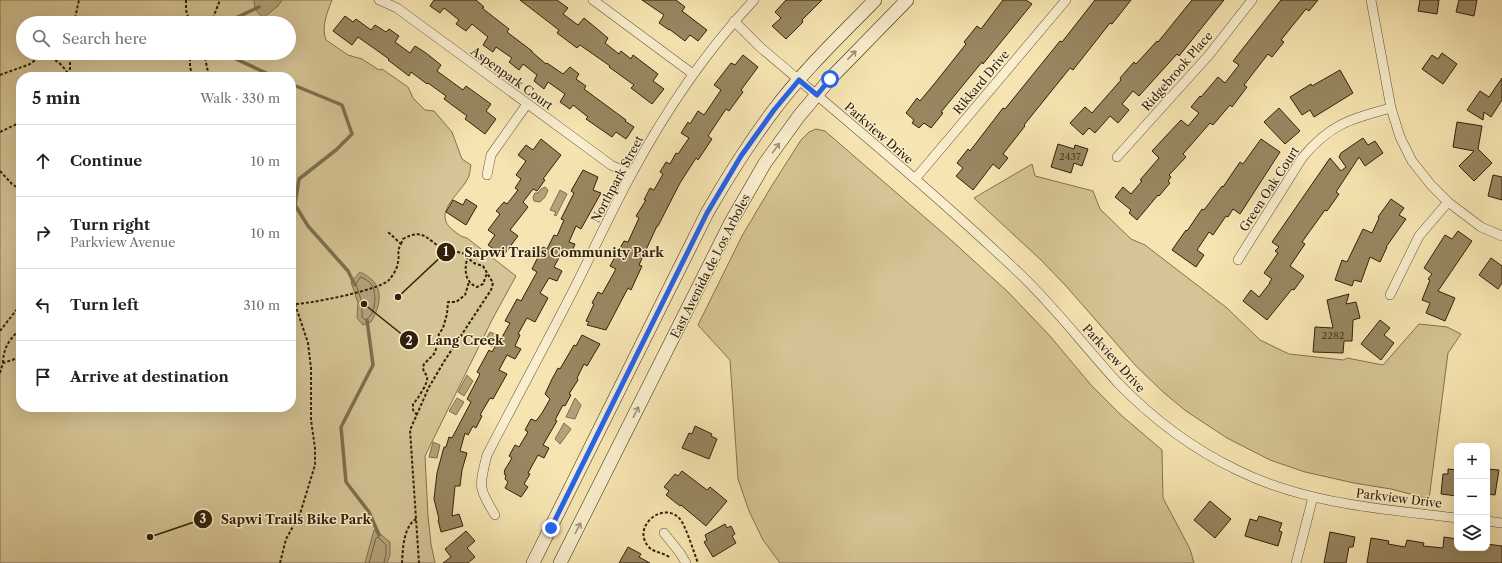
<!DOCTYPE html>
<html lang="en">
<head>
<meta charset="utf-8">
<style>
	body { margin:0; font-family:"Libre Caslon Text",serif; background:#f2f2f2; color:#222 }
	.controls { position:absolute; right:12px; bottom:12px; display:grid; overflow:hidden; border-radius:8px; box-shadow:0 4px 16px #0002 }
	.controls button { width:36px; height:36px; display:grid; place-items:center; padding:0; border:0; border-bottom:1px solid #e0e0e0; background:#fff; color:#222; font:20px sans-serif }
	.stop { position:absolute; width:12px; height:12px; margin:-9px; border:3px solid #2563eb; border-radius:50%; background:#fff }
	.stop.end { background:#2563eb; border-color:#fff; box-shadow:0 1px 4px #0008 }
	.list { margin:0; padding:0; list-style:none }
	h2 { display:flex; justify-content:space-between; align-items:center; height:52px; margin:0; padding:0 16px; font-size:17px }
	h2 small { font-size:13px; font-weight:400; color:#767676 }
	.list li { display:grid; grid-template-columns:26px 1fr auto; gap:12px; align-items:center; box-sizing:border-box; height:72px; padding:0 16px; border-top:1px solid #e0e0e0 }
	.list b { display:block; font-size:15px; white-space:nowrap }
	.list p { margin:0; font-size:13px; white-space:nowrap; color:#767676 }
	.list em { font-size:13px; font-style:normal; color:#767676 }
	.icon { flex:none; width:22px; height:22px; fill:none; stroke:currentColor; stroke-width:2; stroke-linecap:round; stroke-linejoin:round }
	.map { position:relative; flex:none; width:1502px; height:563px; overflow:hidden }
	.search { position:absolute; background:#fff; box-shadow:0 4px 16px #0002; left:16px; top:16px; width:280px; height:44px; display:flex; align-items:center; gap:10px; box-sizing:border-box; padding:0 14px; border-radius:22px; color:#767676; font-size:15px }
	.panel { position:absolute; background:#fff; box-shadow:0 4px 16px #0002; left:16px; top:72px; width:280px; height:340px; border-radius:16px }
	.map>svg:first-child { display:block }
	.green { fill:#d5c495; stroke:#847250; fill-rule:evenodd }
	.water { fill:#b3a279; stroke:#7f6e4d }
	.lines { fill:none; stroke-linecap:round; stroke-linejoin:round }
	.shore { stroke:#726242; stroke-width:1 }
	.stream { stroke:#7f6e4d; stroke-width:3.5 }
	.building { fill:#988761; stroke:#32210a }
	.street-casing { stroke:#635234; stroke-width:10 }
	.secondary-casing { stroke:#32210a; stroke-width:14 }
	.path { stroke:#32210a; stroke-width:2; stroke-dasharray:3 2; stroke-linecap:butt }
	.street { stroke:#f9eecd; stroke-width:9 }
	.secondary { stroke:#f9eecd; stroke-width:13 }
	.oneway { stroke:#9f9275 }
	.route { stroke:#2563eb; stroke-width:5 }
	.labels { text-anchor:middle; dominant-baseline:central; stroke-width:3; stroke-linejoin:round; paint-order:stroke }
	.number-label { font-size:10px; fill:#4c3a20 }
	.street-label { font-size:12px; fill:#32210a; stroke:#f9eecd }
	.leader { fill:none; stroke:#32210a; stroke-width:1.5 }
	.callout-dot { fill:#32210a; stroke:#f9eecd; stroke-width:1.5 }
	.mark-label { font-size:12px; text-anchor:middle; font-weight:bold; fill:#fff }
	.callout-label { font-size:13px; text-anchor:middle; font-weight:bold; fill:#32210a; stroke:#f9eecd; stroke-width:3; stroke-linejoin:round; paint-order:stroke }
</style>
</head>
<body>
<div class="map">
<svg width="1502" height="563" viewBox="0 0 1502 563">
	<rect width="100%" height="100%" fill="#f6e5b2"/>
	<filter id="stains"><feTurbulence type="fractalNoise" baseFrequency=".005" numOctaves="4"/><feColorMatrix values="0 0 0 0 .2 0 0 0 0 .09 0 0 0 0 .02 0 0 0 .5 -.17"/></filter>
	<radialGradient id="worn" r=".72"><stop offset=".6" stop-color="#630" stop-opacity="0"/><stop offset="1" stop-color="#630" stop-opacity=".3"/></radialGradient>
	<!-- green -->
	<path class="green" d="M0 0H332C327 13 321 27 326 40L348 55 362 59 379 70 382 69 408 87 413 98 425 110 434 111 452 132 462 159 471 165C470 169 470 176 467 180 458 196 431 214 454 231 458 234 461 237 467 238L516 276 493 318 425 456 428 516 431 544 435 563H0ZM23 23H289V53H23ZM21 77H291V407H21Z
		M816 129 825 131 951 240 1008 292 1050 336 1091 385 1121 415 1162 450 1163 498 1190 549 1194 563H780L763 540 749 511 738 479 730 360 698 325 742 236 771 187 801 140 809 132Z
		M1032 164 1035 176 1093 191 1100 209 1131 239 1145 245 1227 308 1260 340 1289 354 1344 360 1347 358 1383 365 1419 324 1447 327 1461 334 1448 353 1429 499 1391 489 1354 483 1305 472 1270 460 1227 438 1186 411 1163 392 1135 365 1066 286 1041 260 974 198Z"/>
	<!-- water -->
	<path class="water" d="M254 0H282L278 6 263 18 255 9Z
		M545 187 548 190 545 197 540 202 534 201 533 197 535 193H538L541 189Z
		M560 190 567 194 556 216 554 215 556 212 550 210Z
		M360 272C384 283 383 301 371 322L363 325 357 318 358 303 351 282Z
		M490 332 499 336 492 347 484 342Z
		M467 375 473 381 464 396 458 392Z
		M457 398 464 402 456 415 449 411Z
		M575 398 581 405 575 419 566 417Z
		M564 423 571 429 560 444 555 439Z
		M433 442 440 445 437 458 429 457Z
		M374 530C381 533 384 538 390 542V555L387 563H365Z"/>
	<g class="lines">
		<!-- shore -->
		<path class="shore" d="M361 277C365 279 369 281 372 285 377 294 376 316 365 320L362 317V303L356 284Z
			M369 563 376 538 378 537 386 545V554L384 563"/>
		<!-- stream -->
		<path class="stream" d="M225 23 259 7
			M223 53 275 77
			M291 84 342 105 352 134 336 150 299 179 295 205 308 226 348 271 355 285
			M367 320 373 365 341 427 346 482 369 512 379 535"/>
	</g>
	<!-- building -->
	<path class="building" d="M434 0H476L484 7 482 8 509 29 507 32 532 51V52L546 64 547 63 563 74 570 67 579 74 576 79 586 86 584 89 626 120 625 121 634 127 626 139 616 132 612 137 586 119 588 117 573 105 570 109 560 102 565 94 548 82 544 89 534 81 537 75 523 64 519 70 509 62 512 58 496 47 493 52 483 45 488 37 472 24 466 31 456 24 459 20 444 8 440 13 430 6Z
		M520 0H557L568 8 563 14 578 25 584 18 608 38 605 43 619 54 621 51 631 59 633 55 658 74 653 81 664 89 652 104 631 88 634 85 609 67 610 66 580 45 577 48 557 33 559 30Z
		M642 0H676L685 7 682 11 707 30 698 41 690 35 685 41 669 29V30L659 23 664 15Z
		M786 0H822L802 20 803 22 786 39 772 26 781 18 775 12Z
		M1003 0H1026L1032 4 983 64 982 62 941 112 943 113 931 128 924 123 919 128 912 123 914 120 906 113 917 98 920 101 935 83 966 44 964 42 977 26 981 29Z
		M1095 0H1131L1112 24 1110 23 1073 70 1070 68 1024 125 1025 126 1003 154 1008 158 999 169 993 164 973 190 956 176 963 168 957 163 968 149 970 151 1003 108 1005 109 1060 41 1062 42Z
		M1192 0H1224L1179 56 1177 54 1139 96 1133 91 1122 104 1129 110 1118 123 1110 116 1095 133 1089 128 1083 135 1070 123 1085 107 1092 113 1121 80 1120 78 1134 62 1136 64 1157 41 1158 42Z
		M1281 0H1318L1309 11 1306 9 1281 40 1284 42 1272 57 1268 54 1244 85 1247 87 1232 107 1230 105 1213 125 1210 123 1183 154 1186 157 1169 175 1171 177 1168 181 1170 183 1159 196 1158 195 1137 220 1129 213 1131 210 1115 197 1123 187 1131 194 1142 181 1140 180 1159 158 1152 151 1181 120 1188 126 1199 113 1191 107 1200 96 1201 97 1218 77 1225 83 1239 65 1233 61Z
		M1420 0H1439L1437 14 1418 11Z
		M1459 0H1477L1474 16 1456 12Z
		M345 16 353 22 356 19 371 30 375 25 386 32 389 29 399 36 395 42 410 53 415 46 426 53 441 65 437 71 463 90 466 86 491 104 486 111 496 119 485 134 465 119 467 116 444 99 446 96 428 83 427 84 411 72 409 76 388 60 389 59 358 37 352 45 333 31Z
		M1442 53 1457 64 1443 84 1422 69 1432 55 1438 59Z
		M743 55 758 67 741 90 743 92 729 111 726 109 708 136 712 139 698 160 696 158 680 183 658 226H657L639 265 642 266 631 290 628 288 606 330 587 325 589 322 586 321 594 304 592 303 598 292 602 294 616 269 610 266 624 241 628 242 639 218 636 216 646 200H644L650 188 654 190 663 174 660 172 666 162 670 164 676 153 678 154 689 138 681 133 688 122 690 124 698 111 704 115 721 90 714 85 731 63 735 65Z
		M1340 70 1353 93 1314 117 1310 110 1302 115 1290 97 1311 84 1312 86Z
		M1502 78V100L1491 117 1484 112 1483 120 1467 110 1480 91 1489 97Z
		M1279 108 1300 131 1285 144 1264 122Z
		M1457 122 1482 126 1478 149 1492 163 1474 181 1459 166 1474 151 1453 147Z
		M1363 138 1368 145 1375 141 1383 153 1365 166 1359 157 1336 192 1339 194 1327 211 1325 210 1302 242 1305 244 1290 266 1304 276 1294 290 1292 289 1267 320 1243 301 1251 290 1259 297 1270 283H1269L1272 279 1264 273 1278 253 1275 251 1279 247 1272 242 1330 158 1341 171 1346 167 1339 157 1341 153Z
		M541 139 561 155 543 179 545 180 537 191 533 189 523 202 528 207 510 230 518 236 503 256 488 245 495 235 488 230 500 214 496 211 504 202 507 204 518 190 515 188 521 179 516 175 526 161 518 155 526 145 533 150Z
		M1261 139 1280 152 1240 214 1233 209 1228 217 1226 216 1213 235 1209 232 1197 250 1204 255 1196 267 1172 250 1186 230 1187 231 1202 209 1204 210 1222 186 1223 187 1240 162 1243 164Z
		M1058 144 1074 149 1075 145 1088 149 1082 166 1074 163 1071 173 1051 167Z
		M583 170 598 177 593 190 601 193 581 229 576 226 569 242 575 244 570 256 562 252 554 267 562 271 557 281 549 278 540 293 548 298 535 322 527 318 518 334 520 335 515 346 521 349 515 359 507 355 499 370 507 374 493 399 490 398 480 415 482 416 476 428 473 426 468 435 465 433 460 451 467 453 462 470 460 486H455L452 516 459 514 463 526 441 532 438 520 439 519 434 499 437 473 444 447H446L449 437 452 438 471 402 467 399 480 374 477 372 489 350 492 352 500 338 501 339 510 323 505 321 517 299 521 301 537 272 532 269 543 247 547 249 554 235 557 236 564 220 561 219 574 193 571 191Z
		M1493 175 1502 177V200L1488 196Z
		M466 199 477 206 466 225 446 212 453 200 463 205Z
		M1391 199 1404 208 1399 215 1406 219 1386 247H1387L1380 262 1370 257 1361 282 1354 280 1352 286 1335 280 1342 260 1347 262 1363 229 1372 233 1379 218 1378 217Z
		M1458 231 1472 241 1438 291 1455 298 1445 321 1426 313 1430 303 1422 300 1430 280 1428 279 1432 274 1424 268 1445 235 1452 239Z
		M1491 258 1502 266V283L1498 289 1479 275Z
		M1349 294 1346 304 1356 302 1360 318 1353 320 1352 341H1344L1343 353 1313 352 1315 327 1333 328 1327 300Z
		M1380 320 1390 328 1384 335 1394 343 1381 360 1361 344Z
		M582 335 600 344 587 366 584 364 577 378 578 380 569 394 571 395 565 406 563 405 555 420 557 421 543 445 549 448 544 458 538 455 528 473 530 474 524 484 528 487 521 497 505 488 508 482 505 479 506 475 504 474 505 472 504 471 512 458 509 456 515 445 519 447 528 432 525 430 531 419 536 421 542 413 550 399 545 394 552 379 558 368 560 369 574 345 576 346Z
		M695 426 712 434 711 436 717 439 709 459 682 448 689 433 692 434Z
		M1448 469 1457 470V496L1441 494 1443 474H1448Z
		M1487 469 1499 470 1495 495 1487 494Z
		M682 471 707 490 710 487 727 501 706 526 681 505 680 506 666 495 669 491 664 487 675 474 678 476Z
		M1210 501 1231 519 1215 538 1194 520Z
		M1259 516 1282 523 1279 531 1282 532 1278 546 1245 536 1250 519 1257 521Z
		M725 524 727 528 731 526 735 534 732 536 736 543 713 557 704 542 707 540 705 535Z
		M466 531 475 541 467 548 475 557 468 563H443L451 557 445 549Z
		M1330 532 1355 537 1353 547H1349L1346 563H1324Z
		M1444 537 1457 539V548H1487V544L1502 546V563H1367L1371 538 1389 541 1388 544 1405 547 1407 540 1424 543 1423 546 1443 548Z
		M628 547 641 554 639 557 650 563H619Z"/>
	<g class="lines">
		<defs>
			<path id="street" d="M379 0 397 8 611 165 631 175
				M593 0 693 74
				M1371 0 1391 108 1400 137 1412 161 1431 185 1448 202 1481 227 1502 236
				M734 21 760 47C847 121 936 194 1019 273 1055 307 1085 347 1118 383 1152 418 1193 449 1237 470 1305 504 1383 509 1457 518
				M1117 157 1209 55 1252 0
				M487 175 491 155 527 104
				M915 179 1066 0
				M1238 260 1302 158C1330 124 1350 119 1391 108
				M1390 295 1419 236 1448 202
				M495 515C478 487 479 487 487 455 516 399 546 344 574 289 593 251 611 212 631 175 665 112 705 52 754 0
				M1487 521 1502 523
				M664 533 680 553 686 563
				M1296 563 1313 497"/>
			<path id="secondary" d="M533 563 707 213C727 178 749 143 774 110 803 71 840 36 875 0
				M560 563 731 222 765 163 799 116 830 79 907 0"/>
		</defs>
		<!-- street casing -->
		<use href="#street" class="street-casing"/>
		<!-- secondary casing -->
		<use href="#secondary" class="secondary-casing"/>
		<!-- path -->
		<path class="path" d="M186 0V10L190 23
			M74 23 79 0
			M211 23 220 0
			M190 53V67L193 77
			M204 53 208 72 211 77
			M0 75C10 71 20 68 30 64 33 62 37 58 40 57 53 54 65 67 70 77
			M70 75V53
			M0 132 21 122
			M0 171 12 184 21 190
			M401 244 403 239C425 227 427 241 444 249 450 252 456 251 462 253 468 255 469 260 474 263 476 264 480 265 483 266L493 283 491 290 445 360 429 387 410 430 419 563
			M468 256C464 268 464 282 477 287L483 284 487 273
			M291 304C306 305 380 290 389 280 393 275 398 268 398 261 400 253 396 253 401 244L387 231
			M0 331 21 304
			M3 363C3 348 10 338 21 329
			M0 373 3 363 21 357
			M417 415 413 410V404C417 400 429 382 427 377 426 373 423 372 423 367L424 364 434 354 436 349 439 334 443 328 447 314 448 302H456L465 295 469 282
			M669 557C663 552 653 553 648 546 632 527 662 501 679 518 685 523 694 553 698 563
			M280 563 286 539 300 514 315 465V448L311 420V368L308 343 291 292
			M402 563C403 548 403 527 417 518"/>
		<!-- street -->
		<use href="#street" class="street"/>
		<!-- secondary -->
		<use href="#secondary" class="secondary"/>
	</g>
	<!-- one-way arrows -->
	<defs><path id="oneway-shaft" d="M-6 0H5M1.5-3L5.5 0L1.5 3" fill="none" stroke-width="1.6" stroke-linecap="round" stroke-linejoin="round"/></defs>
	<g class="oneway">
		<use href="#oneway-shaft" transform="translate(852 55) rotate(-46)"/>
		<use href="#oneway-shaft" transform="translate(776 148) rotate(-54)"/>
		<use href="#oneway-shaft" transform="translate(636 412) rotate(-63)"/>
		<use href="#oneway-shaft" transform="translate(578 528) rotate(-63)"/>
	</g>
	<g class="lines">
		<!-- route -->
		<path class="route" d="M551 528 707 213 741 156 774 110 799 80 817 95 830 79"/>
	</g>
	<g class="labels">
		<!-- number labels -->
		<g class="number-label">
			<text x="1070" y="156">2437</text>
			<text x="1333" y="335">2282</text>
		</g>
		<!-- street labels -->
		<g class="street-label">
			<text transform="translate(1177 71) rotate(-49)">Ridgebrook Place</text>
			<text transform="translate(512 78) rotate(36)">Aspenpark Court</text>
			<text transform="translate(981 82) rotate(-50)">Rikkard Drive</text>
			<text transform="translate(879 133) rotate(41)">Parkview Drive</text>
			<text transform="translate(617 179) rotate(-62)">Northpark Street</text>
			<text transform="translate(1269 189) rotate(-57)">Green Oak Court</text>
			<text transform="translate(710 266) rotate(-63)">East Avenida de Los Arboles</text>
			<text transform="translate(1114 358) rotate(48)">Parkview Drive</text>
			<text transform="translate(1399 498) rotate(7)">Parkview Drive</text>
		</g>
	</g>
	<!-- callouts -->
	<path class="leader" d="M398 297L446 252M364 304L409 340M150 537L203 519"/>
	<g class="callout-dot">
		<circle cx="398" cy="297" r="4"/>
		<circle cx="364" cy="304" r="4"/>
		<circle cx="150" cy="537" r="4"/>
		<circle cx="446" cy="252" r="10"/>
		<circle cx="409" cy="340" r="10"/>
		<circle cx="203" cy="519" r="10"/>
	</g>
	<g class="mark-label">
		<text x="446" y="256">1</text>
		<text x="409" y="345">2</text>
		<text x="203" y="523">3</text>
	</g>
	<g class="callout-label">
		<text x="564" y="257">Sapwi Trails Community Park</text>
		<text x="465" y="345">Lang Creek</text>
		<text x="296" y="524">Sapwi Trails Bike Park</text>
	</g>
	<rect width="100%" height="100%" filter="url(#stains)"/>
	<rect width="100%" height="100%" fill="url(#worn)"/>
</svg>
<div class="controls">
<button>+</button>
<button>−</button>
<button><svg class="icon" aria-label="layers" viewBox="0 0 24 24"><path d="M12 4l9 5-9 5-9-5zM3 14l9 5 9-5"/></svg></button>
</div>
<div class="stop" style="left:830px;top:79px"></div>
<div class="stop end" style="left:551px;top:528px"></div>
<div class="search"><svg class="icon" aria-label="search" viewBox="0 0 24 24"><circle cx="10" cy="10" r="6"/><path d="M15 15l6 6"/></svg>Search here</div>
<section class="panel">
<h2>5 min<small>Walk · 330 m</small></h2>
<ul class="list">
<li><svg class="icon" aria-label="ahead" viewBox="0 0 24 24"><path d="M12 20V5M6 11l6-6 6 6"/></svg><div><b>Continue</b></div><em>10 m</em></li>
<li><svg class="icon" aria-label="right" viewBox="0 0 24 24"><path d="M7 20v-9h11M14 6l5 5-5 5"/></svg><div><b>Turn right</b><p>Parkview Avenue</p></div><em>10 m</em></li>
<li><svg class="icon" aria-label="left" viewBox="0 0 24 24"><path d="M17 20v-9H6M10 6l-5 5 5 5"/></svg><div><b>Turn left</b></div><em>310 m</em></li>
<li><svg class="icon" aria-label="arrive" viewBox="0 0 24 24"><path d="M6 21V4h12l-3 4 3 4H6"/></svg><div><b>Arrive at destination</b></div></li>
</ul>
</section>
</div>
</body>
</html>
